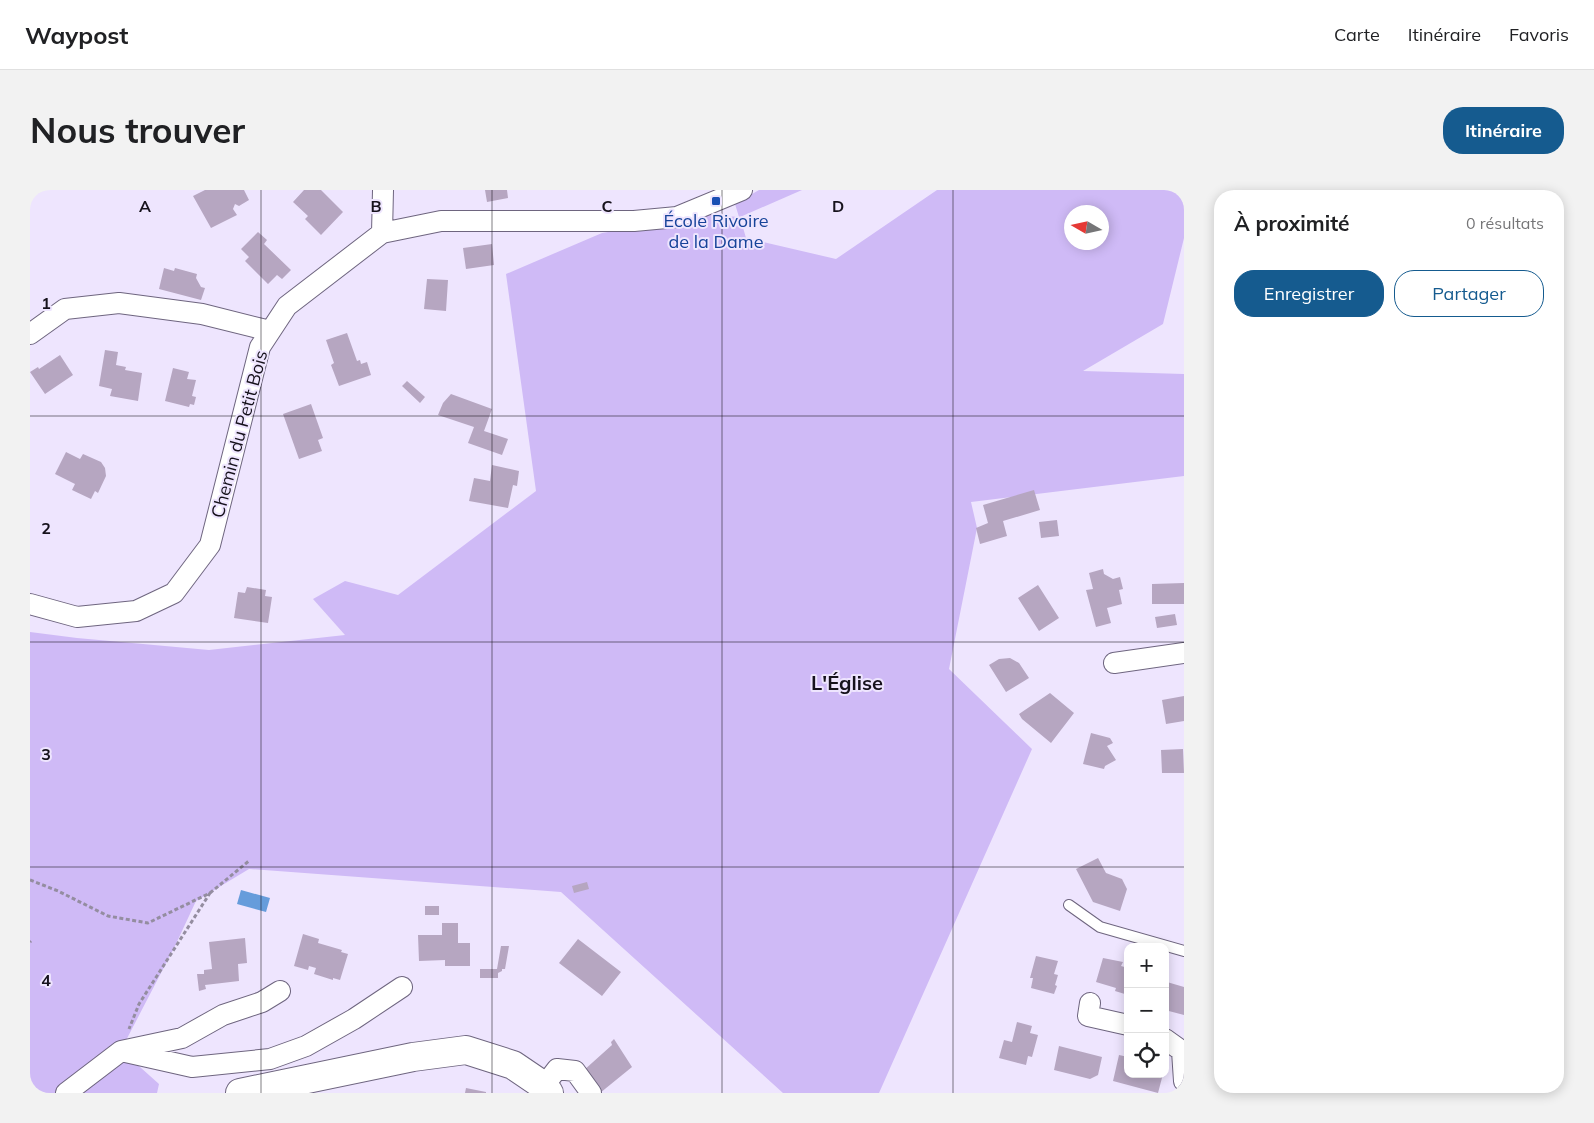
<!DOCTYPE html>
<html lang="fr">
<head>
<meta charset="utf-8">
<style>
	body { margin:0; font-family:Mulish,sans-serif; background:#f2f2f2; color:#202124 }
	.controls { position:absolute; right:15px; bottom:15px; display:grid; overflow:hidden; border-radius:10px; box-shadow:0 2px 12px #0003 }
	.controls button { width:45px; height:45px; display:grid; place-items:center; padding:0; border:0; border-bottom:1px solid #e0e0e0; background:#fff; color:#202124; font:25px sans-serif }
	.compass { position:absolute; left:1034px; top:15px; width:45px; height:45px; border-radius:50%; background:#fff; box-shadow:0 2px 12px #0003; rotate:279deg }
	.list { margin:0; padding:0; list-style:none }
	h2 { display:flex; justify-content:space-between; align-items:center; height:65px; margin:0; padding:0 20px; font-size:21px }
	h2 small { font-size:16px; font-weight:400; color:#757577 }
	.actions { display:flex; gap:10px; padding:15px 20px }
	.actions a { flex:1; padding:11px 0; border:1px solid #155b8f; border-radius:20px; text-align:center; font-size:18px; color:#155b8f }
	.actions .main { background:#155b8f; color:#fff }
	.icon { flex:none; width:28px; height:28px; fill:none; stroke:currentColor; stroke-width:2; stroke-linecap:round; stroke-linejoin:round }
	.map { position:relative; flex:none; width:1154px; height:903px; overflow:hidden; border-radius:20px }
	header { display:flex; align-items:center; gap:30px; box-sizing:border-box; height:70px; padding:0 25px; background:#fff; border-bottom:1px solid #e0e0e0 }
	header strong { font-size:24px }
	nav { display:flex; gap:28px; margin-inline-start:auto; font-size:18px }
	.intro { display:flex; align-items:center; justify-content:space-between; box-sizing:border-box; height:120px; padding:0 30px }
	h1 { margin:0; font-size:35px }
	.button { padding:12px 22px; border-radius:20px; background:#155b8f; color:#fff; font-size:18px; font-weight:700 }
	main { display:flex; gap:30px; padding:0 30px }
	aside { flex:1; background:#fff; border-radius:20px; box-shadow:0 2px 12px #0003 }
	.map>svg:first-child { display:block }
	.green { fill:#cfbaf6; fill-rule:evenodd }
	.water { fill:#669cdb }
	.building { fill:#b6a6c1 }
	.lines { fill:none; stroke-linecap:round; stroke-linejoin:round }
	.lane-casing { stroke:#6e657f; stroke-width:12 }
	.street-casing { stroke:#6e657f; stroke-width:22 }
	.secondary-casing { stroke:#6e657f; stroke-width:30 }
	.path { stroke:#948da0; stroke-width:3; stroke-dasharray:4 2.5; stroke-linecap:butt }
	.lane { stroke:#fff; stroke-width:10 }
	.street { stroke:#fff; stroke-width:20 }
	.secondary { stroke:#fff; stroke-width:28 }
	.grid { fill:none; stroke:#16121c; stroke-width:1; stroke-opacity:0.55 }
	.transit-dot { fill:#1a4fb4; stroke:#eee5fe; stroke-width:2 }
	.labels { text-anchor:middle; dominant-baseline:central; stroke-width:4; stroke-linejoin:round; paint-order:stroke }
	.transit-label { font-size:18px; fill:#164399; stroke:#eee5fe }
	.street-label { font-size:18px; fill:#16121c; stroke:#eee5fe }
	.quarter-label { font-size:20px; font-weight:bold; fill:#16121c; stroke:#eee5fe }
	.grid-label { font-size:16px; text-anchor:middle; font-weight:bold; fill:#16121c; stroke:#eee5fe; stroke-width:4; stroke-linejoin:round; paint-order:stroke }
</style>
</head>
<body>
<header>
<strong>Waypost</strong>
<nav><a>Carte</a><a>Itinéraire</a><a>Favoris</a></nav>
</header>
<div class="intro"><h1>Nous trouver</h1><a class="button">Itinéraire</a></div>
<main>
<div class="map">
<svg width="1154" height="903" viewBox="0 0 1154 903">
	<rect width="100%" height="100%" fill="#eee5fe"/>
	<!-- green -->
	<path class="green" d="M729 0H772L710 27 716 48 806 69 907 0H1154V48L1133 134 1053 181 1154 184V286L941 312 947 338 919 479 1002 559 849 903H753L531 702 219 679 166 711 145 756 91 860 129 894 127 903H0V442L47 448 179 460 315 445 283 409 315 391 368 405 506 301 476 84 572 43 681 25 709 27 705 14ZM1042 22H1072V52H1042Z"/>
	<!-- water -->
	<path class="water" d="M211 700 240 708 236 722 207 714Z"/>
	<!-- building -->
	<path class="building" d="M175 0H214L219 10 209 16 205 14 203 19 207 25 181 38 163 6Z
		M274 0H291L313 22 291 45 275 29 278 26 263 12Z
		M455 0H477L478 8 457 12Z
		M228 42 237 50 234 54 261 80 252 89 247 85 238 94 215 71 219 67 211 59Z
		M462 54 464 75 436 79 433 58Z
		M134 78 144 81 145 78 167 84 166 88 171 97 175 98 171 110 129 99Z
		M397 89 418 90 416 121 394 119Z
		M317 143 327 171 330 170 331 174 337 172 341 185 309 196 301 175 304 173 296 150Z
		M75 160 88 162 86 175 96 177 95 180 112 183 108 211 80 206 82 199 69 196Z
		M30 165 43 185 15 204 0 182 8 177 9 179Z
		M143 178 159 182 157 189 166 190 162 206 166 207 164 215 160 214 159 217 135 211Z
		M377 191 395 207 390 213 372 196Z
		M421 204 462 219 454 241 478 249 472 265 438 253 444 237 408 225 413 213Z
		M281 214 293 248 288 250 292 261 269 269 253 224Z
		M36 262 50 269 53 264 71 272 75 278 76 286 68 303 65 301 61 309 42 300 45 294 25 284Z
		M462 275 489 281 487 296 483 295 478 318 439 311 444 288 460 291Z
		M1004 300 1010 320 973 331 977 346 950 354 946 338 958 333 953 315Z
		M1027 330 1029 346 1011 348 1009 332Z
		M1073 379 1074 384 1083 389 1090 387 1093 399 1089 400 1092 414 1077 418 1081 433 1066 437 1056 400 1063 399 1059 383Z
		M1154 393V414H1122V394Z
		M1008 395 1029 428 1009 441 988 408Z
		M217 397 236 400 235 406 242 407 238 433 204 428 208 402 215 403Z
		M1145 424 1147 435 1127 438 1125 427Z
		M980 468 989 473 999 488 976 502 959 475 969 469Z
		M1020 503 1044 523 1021 553 992 529 989 524Z
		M1154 506V531L1136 534 1132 510Z
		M1061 543 1080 548 1083 553 1077 556 1086 570 1075 576 1074 579 1053 574Z
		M1153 559 1154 583H1132L1131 560Z
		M1068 668 1076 683 1092 689 1097 699 1090 721 1063 712 1046 679Z
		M557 692 559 699 544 703 542 696Z
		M395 716H409V725H395Z
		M412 733H428V753H440V776H415V770L389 771 388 745H412Z
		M273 744 289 749 288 753 312 760 311 762 318 764 310 790 303 788V790L284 784 286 778 279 776 278 780 264 776Z
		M215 748 217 773 208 774 209 791 175 795 176 799 169 801 167 784H174V780L182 779 179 752Z
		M548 749 591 782 572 806 529 773Z
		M471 756H479L475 779H472V781L468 783V788H450V779H467Z
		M1006 766 1028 771 1024 784 1028 785 1025 795 1027 796 1024 804 1001 798 1003 788H1000Z
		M1073 768 1093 772 1091 776 1098 778V805L1085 801 1086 798 1066 792Z
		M1137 792 1154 797V825L1135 820Z
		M987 832 1002 836 1000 843 1008 845 1002 867 998 866 996 875 969 868 974 850 982 852Z
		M584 849 602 877 570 903 553 881 582 855 581 852Z
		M1029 856 1072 867 1068 885 1060 889 1024 880Z
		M1089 865 1098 867V884H1133L1128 903 1083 891Z
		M436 898 456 902V903H435Z"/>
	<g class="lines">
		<defs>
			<path id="lane" d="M1039 715 1070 737 1154 761"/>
			<path id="street" d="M352 43 353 0
				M0 144 35 119 89 113 172 124 240 141
				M0 414 47 427 106 421 144 403 180 355 230 157 257 116 352 43 411 31H604L647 27 712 0
				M1084 473 1154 463
				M1060 813 1058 826 1098 835
				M1135 849 1152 861 1154 891
				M91 861 162 877 240 869 276 856 324 829 372 797
				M514 896 527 879 545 881 561 903
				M36 903 91 861 152 848 193 825 232 812 250 801"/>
			<path id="secondary" d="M210 903 383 867 436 860 483 875 514 896 519 903"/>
		</defs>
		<!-- lane casing -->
		<use href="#lane" class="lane-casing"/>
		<!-- street casing -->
		<use href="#street" class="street-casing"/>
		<!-- secondary casing -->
		<use href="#secondary" class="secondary-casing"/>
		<!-- path -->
		<path class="path" d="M0 690 28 701 78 726 118 733 180 703 109 814 99 839
			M180 703 220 670
			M0 752 1 751"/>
		<!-- lane -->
		<use href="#lane" class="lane"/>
		<!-- street -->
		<use href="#street" class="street"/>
		<!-- secondary -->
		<use href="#secondary" class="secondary"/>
	</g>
	<!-- grid -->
	<path class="grid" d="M231 0V903M462 0V903M692 0V903M923 0V903M0 226H1154M0 452H1154M0 677H1154"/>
	<!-- markers -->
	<rect class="transit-dot" x="681" y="6" width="10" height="10" rx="2.5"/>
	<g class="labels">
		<!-- transit labels -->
		<g class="transit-label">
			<text x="686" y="30">École Rivoire<tspan x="686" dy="21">de la Dame</tspan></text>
		</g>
		<!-- street labels -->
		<g class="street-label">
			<text transform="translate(209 244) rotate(-75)">Chemin du Petit Bois</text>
		</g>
		<!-- quarter labels -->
		<g class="quarter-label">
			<text x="817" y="492">L'Église</text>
		</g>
	</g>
	<g class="grid-label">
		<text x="115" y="22">A</text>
		<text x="346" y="22">B</text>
		<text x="577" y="22">C</text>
		<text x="808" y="22">D</text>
		<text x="16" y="119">1</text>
		<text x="16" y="344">2</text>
		<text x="16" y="570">3</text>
		<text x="16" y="796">4</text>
	</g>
</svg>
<div class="controls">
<button>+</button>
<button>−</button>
<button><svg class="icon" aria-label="locate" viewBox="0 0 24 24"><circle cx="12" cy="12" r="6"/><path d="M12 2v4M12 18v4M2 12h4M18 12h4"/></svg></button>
</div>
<svg class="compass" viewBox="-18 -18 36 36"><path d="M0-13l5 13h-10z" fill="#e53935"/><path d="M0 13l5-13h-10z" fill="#757577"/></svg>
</div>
<aside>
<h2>À proximité<small>0 résultats</small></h2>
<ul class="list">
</ul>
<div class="actions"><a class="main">Enregistrer</a><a>Partager</a></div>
</aside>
</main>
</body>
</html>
